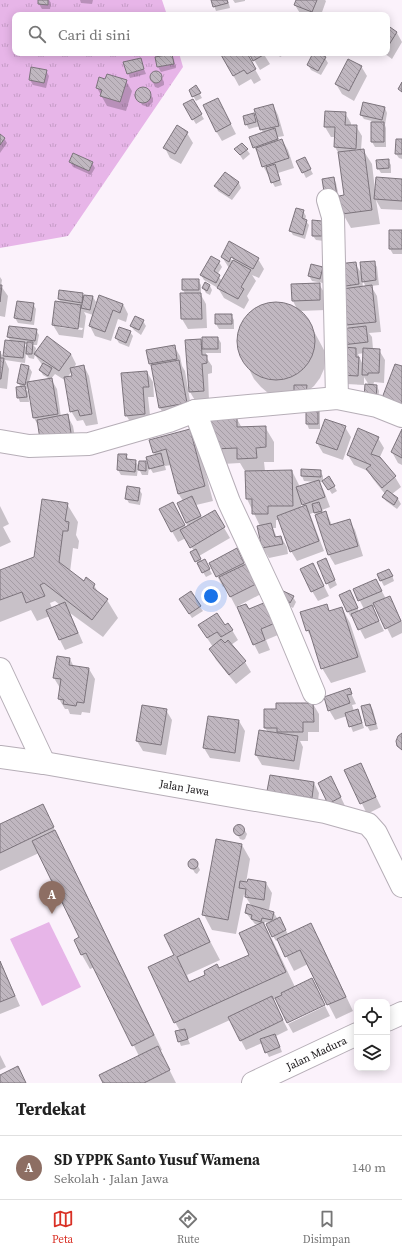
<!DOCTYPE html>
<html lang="id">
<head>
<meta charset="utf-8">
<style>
	body { margin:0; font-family:"Source Serif 4",serif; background:#f6f6f6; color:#222 }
	.controls { position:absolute; right:12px; bottom:12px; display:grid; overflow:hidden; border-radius:8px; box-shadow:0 2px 10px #0003 }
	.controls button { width:36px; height:36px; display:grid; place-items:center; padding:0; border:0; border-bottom:1px solid #e0e0e0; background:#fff; color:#222; font:20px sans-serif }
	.you { position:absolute; left:211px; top:596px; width:14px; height:14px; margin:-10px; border:3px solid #fff; border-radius:50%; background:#1a73e8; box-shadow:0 0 0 6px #1a73e833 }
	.badge { display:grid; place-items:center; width:26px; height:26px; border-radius:50%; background:#d93025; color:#fff; font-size:13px; font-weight:700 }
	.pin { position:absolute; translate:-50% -33px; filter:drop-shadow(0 1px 2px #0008) }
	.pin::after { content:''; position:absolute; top:21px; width:14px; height:12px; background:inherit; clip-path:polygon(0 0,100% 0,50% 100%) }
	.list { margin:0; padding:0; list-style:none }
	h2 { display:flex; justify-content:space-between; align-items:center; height:52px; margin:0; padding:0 16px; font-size:17px }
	h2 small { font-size:13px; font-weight:400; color:#767676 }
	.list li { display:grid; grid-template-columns:26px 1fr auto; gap:12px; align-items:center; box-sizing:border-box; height:64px; padding:0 16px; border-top:1px solid #e0e0e0 }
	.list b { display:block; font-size:15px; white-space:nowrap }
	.list p { margin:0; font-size:13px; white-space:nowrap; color:#767676 }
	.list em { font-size:13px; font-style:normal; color:#767676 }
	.icon { flex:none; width:22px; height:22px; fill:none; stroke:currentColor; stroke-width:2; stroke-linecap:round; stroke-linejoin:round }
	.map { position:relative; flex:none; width:402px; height:1083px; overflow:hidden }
	.search { position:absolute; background:#fff; box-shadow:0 2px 10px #0003; left:12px; right:12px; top:12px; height:44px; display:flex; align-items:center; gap:10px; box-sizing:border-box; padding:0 14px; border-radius:8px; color:#767676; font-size:15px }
	.sheet { height:116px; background:#fff }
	nav { display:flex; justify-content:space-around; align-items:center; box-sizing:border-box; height:56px; border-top:1px solid #e0e0e0; background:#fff; font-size:11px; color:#767676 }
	nav a { display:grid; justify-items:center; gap:2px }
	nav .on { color:#d93025 }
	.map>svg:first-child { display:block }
	.grass { fill:url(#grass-tufts) }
	.garden { fill:#e7b5e8 }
	.shadow { fill:#0003; fill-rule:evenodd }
	.building { fill:url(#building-back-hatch); stroke:#7c747c }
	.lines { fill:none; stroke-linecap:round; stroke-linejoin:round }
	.minor-casing { stroke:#b6aeb7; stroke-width:24 }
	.minor { stroke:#fff; stroke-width:22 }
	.labels { text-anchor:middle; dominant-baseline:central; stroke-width:4; stroke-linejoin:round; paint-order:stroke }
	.street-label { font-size:11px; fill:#151215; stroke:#fff }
</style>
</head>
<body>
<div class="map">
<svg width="402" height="1083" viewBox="0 0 402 1083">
	<defs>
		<pattern id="grass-tufts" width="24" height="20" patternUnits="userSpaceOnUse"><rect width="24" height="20" fill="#e7b5e8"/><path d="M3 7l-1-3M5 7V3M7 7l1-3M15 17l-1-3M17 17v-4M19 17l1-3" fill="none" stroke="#c59bc6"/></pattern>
		<pattern id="building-back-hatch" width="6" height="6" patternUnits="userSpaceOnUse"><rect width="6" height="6" fill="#c0b7c0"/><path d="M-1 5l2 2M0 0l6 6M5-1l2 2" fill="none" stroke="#a49ca4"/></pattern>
	</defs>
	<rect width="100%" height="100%" fill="#fbf2fb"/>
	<!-- grass -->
	<path class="grass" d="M0 0H162L167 15H15V53H179L183 67 68 236 0 248Z"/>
	<!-- garden -->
	<path class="garden" d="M49 922 81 987 42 1006 10 939Z"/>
	<!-- shadow -->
	<path class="shadow" d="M39 0H49L51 3 50 9H42L39 4Z
		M80 0H93L92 4 81 3Z
		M212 0H228L230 8 216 11Z
		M233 0H245V1L235 3Z
		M297 0H325L326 1 321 15H301L295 5Z
		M387 27 397 33 402 42 392 59 384 53H387Z
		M221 53H246L261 80 254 84 251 79 239 86Z
		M250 53H263L270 64 260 70Z
		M277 53H287L280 57Z
		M315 53 325 58 328 63 321 75 311 70 308 65Z
		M171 55 174 60 176 68 161 72 158 67 157 58Z
		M140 59 146 74 130 78 128 73Z
		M361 66 367 76 354 101 342 94 336 84Z
		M32 68 46 71 49 76 46 88 33 85 30 80Z
		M157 72 160 74 164 82V85L158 88 155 87 151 78V75L154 73Z
		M106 80 126 81 132 91 126 111 107 106 97 88Z
		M196 87 202 98 196 101 190 90Z
		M145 88 153 98V102L148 107 142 105 137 93 138 90Z
		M218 99 236 134 222 141 216 131Z
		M192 100 204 119 196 124 184 105Z
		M273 105 278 115 284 136 278 137 279 141 282 140 288 150 294 168 278 173 282 185 275 187 263 166 258 151 257 152 254 147 263 133 260 126 249 129 246 124 254 115 258 122Z
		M385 108 387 113 385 125 386 128V147H375L372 142V121L364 119 361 115Z
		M345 113 351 123V126H356L362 136 361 150H363L372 164 375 190 402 180V210L381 209 376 200 380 224 351 228 343 214 341 201 328 203 334 178 336 183 339 197 345 196 340 156 335 147V137H331L325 127ZM354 144 358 151H356L352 145Z
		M187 133 193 143 181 164 170 158 165 148Z
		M0 136 4 138 7 143 0 153Z
		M402 140V159L399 158 396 154Z
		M236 149 247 150 250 154 243 160Z
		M388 160 391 165V173H381L378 168Z
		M70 162 92 163 95 168 91 175 73 167Z
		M298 162 307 163 313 174 306 178Z
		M225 173 239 183 241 188 232 200 218 191 216 186Z
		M303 211 306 216 305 220 309 225 305 239 293 235 290 230Z
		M322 222 325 227 324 241 316 240 313 236Z
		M402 231V254H393L390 249Z
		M230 243 258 259 264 269 259 278 252 275 256 281 247 296 249 300 244 309 224 298 218 288 204 280 201 275 219 262 222 267 217 275 222 281 229 268 222 257ZM231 255 235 262H233L229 256Z
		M374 262 377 267 379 285 371 286 377 296 381 332 369 333 372 337 373 349 379 350 385 360 384 383 374 382 373 386H377L379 391 378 403 366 385 346 384 340 374 349 329 347 325 343 291 355 263 363 276ZM362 279 366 287H363ZM364 353 363 365 358 354ZM364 377 369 385H364Z
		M323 268 325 273 323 283 312 281 309 276Z
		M0 277 2 280 1 286 8 296 5 317 0 316Z
		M183 280H198L201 285V295L206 304 207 328 188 329 182 319 185 294 183 290Z
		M319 284 325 294 326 310 299 311 309 322 324 350 325 360 324 369 320 378 314 386 309 390 277 396 268 393 261 387 254 379 240 351 238 341 240 331 244 322 249 314 257 308 266 304 276 303 286 305 297 309 293 301Z
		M210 286 212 290 210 295 206 293 203 288Z
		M83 294 85 298 93 297 96 302 94 308 96 309 123 304 128 314 126 322 118 319 111 341 95 336 90 326 93 315 84 312 86 316 83 338 59 335 53 325 61 303 59 299ZM59 325 83 328 82 330 59 327Z
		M33 304 36 309 34 325 18 323 15 318Z
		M231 315 234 320V329H219L216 324Z
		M143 321 146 326 141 335 134 330 131 326Z
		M120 328 130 332 133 336 129 347 119 343 116 338Z
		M36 330 39 335 37 345H33L36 348 34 359 29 358 26 353 25 363 5 360 9 369 7 389 0 388V352L4 358 6 341 11 342 8 337ZM24 344H28L27 349Z
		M218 338 221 343V353H206V357L212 366V373L208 374 209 401 196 402 190 392 200 340 203 345Z
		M174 346 180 356 182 366 185 371 192 413 166 418 160 408 153 370 150 364Z
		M71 354 76 364 74 368 84 366 89 376 98 424 86 426 83 420 77 421 71 411 66 381 55 374 51 379 57 389 61 417 67 415 73 426 76 443 39 427 34 418 29 384 27 389H26L28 392 29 402H20L18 397 21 387 18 383 29 367 32 372 29 382 50 379 43 375 40 370 43 366 35 355ZM72 371 73 377 67 378Z
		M147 372 153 382 154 397H148L151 424 132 425 126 415Z
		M318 406 320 411V429H309L307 424Z
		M237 419 242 428 265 427 274 442V462H264L265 471H292L300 487 316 482 304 481 302 476V470L320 471 323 476V482L329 478 337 491 332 494 324 482H319L324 491 330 507 322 510 323 513 326 512 332 525 349 520 355 530 363 556 335 565 329 555 315 512 310 514 324 551 297 561 291 551 279 520H276V528H273L277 538 281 537 287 547 288 554 269 558 263 548 258 527 260 526 247 499 246 473 240 463 222 464 214 449ZM301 501 304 507 301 508Z
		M345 427 351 437 343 460 323 453 317 443Z
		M189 430 198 444 213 501 196 505 202 518 214 511 230 538 199 556 202 562 205 561 212 574 206 577 191 553 194 551 186 538 178 542 160 510 178 513 186 527 188 526 186 523 183 501 178 493 171 465 165 466 166 470 153 473 150 468 155 455 154 452Z
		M402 431V465L398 463 392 452Z
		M378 438 384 448 379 459 395 477 401 487 392 494 398 499 401 504 397 509 386 501 383 497 385 494 373 479 368 471 354 465 348 455Z
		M126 455 129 460 135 461 140 468 146 462 149 467 148 475H142L138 467 137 476 121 475 118 470Z
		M139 489 142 494 140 505 129 503 126 498Z
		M67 504 78 522 76 535 79 541 78 549 73 548 70 572 84 582 94 585 99 594 107 600 118 618 103 637 70 613 83 643 65 650 60 640 50 616 37 621 31 610 0 622V571L34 558ZM55 601 60 605 52 608 50 603Z
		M0 506 9 524 3 527 11 542 0 547Z
		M236 549 261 594 236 607 225 586 223 587 210 563Z
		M318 562 328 564 337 585 330 589Z
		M313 564 329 596 318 601 312 591Z
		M378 575H392L394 581 384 586Z
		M376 580 386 599 390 597 402 622V633L392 638 376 606 373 608 384 631 365 639 353 616 351 617 348 612 341 595 353 596 359 612 364 609 354 589Z
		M293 597 296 602 293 608 282 602Z
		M271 601 285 632 266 640 270 650 259 654 254 644 249 610Z
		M183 604 200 607 203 611 192 618Z
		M326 605 330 612 342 608 350 623 366 672 331 683 322 668 315 644 307 630Z
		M224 626 232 630 238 640 231 645 245 662 251 672 236 684 216 660 210 650 213 647 205 635Z
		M70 659 74 667 89 669 95 679 90 713 82 712 81 715 70 714 68 709H65L59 699 60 688 54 678Z
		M349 689 356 704 352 705 354 711 358 710 360 715 364 728 353 732 347 716 335 720 329 710Z
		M313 704 319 714V732H308V741H300L303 747 299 770 262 765 256 755 268 732 265 728 277 710Z
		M370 705 373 710 378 729 370 731 367 726Z
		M166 710 172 720 166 755 143 751 137 741Z
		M239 721 245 731 240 762 210 758 204 748Z
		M360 764 381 807 367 814 346 771Z
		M314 783 319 793 317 808 268 791Z
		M319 783 336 787 346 808 335 813Z
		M42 805 61 842 162 1050 160 1051 176 1083H104L139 1056 95 967 90 969 82 955 75 941 80 938 39 853 0 871V825Z
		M239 825 242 826 247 834 245 839 243 840 240 839 235 831 237 826Z
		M242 845 250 859 246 883H266L272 893 269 910 264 909V910L274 913 277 918 276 920 283 923 288 935 310 925 319 939 353 1011 336 1019 308 964 294 971 278 940 276 941 273 936 269 923 265 922 264 925 273 941 295 987 273 1000 288 1030 276 1036 282 1052 269 1057 262 1043 246 1050 230 1020 188 1039 190 1044 181 1046 179 1041 180 1031 175 1022V956L199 920 220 960 187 975 190 983 250 955 259 925 255 924 246 913 252 907 244 894 236 934 212 930 204 915Z
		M192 860H195L200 870 197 874 195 873 189 863Z
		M0 961 20 1006 0 1014Z
		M325 1006 330 1016 293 1033 288 1024Z
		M0 1055 6 1067 0 1070Z"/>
	<!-- building -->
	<path class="building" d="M38 0H48V5L38 4Z
		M211 0H227L228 3 213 7Z
		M296 0H317L312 12 294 5Z
		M387 25 397 32 387 48Z
		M220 53H247L256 69 247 74 244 70 233 76Z
		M249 53H264L265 54 253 61Z
		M313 53H318L326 57 318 71 307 65Z
		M172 54 174 64 157 67 155 57Z
		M141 58 144 69 127 74 123 62Z
		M348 59 362 66 349 91 335 84Z
		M31 67 47 70 44 83 29 80Z
		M150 77a6 6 0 1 1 12 0a6 6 0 1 1-12 0Z
		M107 74 127 80 120 102 100 96 102 90 96 88 99 77 105 79Z
		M402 82V92L398 89Z
		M196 85 201 93 192 97 189 90Z
		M135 95a8 8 0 1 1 16 0a8 8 0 1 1-16 0Z
		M218 98 231 124 216 132 203 105Z
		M193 99 202 114 192 120 183 104Z
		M363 102 385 107 382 120 360 115Z
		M273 104 279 126 260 130 254 109Z
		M325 111 346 112 345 125H357L356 149 334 147 335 127H324Z
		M254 113 256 122 245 125 243 116Z
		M371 122H384V142H371Z
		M177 125 188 132 175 154 163 148Z
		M275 128 278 139 253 148 249 137Z
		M0 134 5 138 0 145Z
		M282 139 289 158 262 167 256 148Z
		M396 139H402V154H395Z
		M242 143 248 149 240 155 234 149Z
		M364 149 372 210 342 214 339 196 344 195 338 152Z
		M73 153 93 162 89 171 69 162Z
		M305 157 311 169 302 173 296 161Z
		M389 159V168L377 169 376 160Z
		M275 164 280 180 271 183 266 167Z
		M225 172 239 182 229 196 214 186Z
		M334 177 337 196 325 198 322 179Z
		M376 177 402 179V201L374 199Z
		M296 208 304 210 302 218 307 220 303 235 289 231Z
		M312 220 322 221V236H312Z
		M389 230H402V249H389Z
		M229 241 259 258 253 269 231 257 229 262 221 257Z
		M211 256 220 261 214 271 220 275 216 283 200 275Z
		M233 260 251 270 241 287 244 289 238 299 217 288Z
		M375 261 376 280 362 282 360 262Z
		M356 262 359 284 339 287 337 264Z
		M311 264 323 267 320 279 308 276Z
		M182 279H199V290H182Z
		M205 282 210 285 207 291 202 288Z
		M320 283V300L292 301 291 284Z
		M0 285H2L0 302Z
		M372 285 376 322 346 325 342 289Z
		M59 290 83 293 82 303 58 299Z
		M180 293H201L202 319H181Z
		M84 295 93 296 90 310 81 308Z
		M99 295 123 304 120 313 113 310 105 332 89 326Z
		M17 301 34 303 31 321 14 318Z
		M55 301 81 305 78 329 52 325Z
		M237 341a39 39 0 1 1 78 0a39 39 0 1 1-78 0Z
		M215 314H232V324H215Z
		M135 316 144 320 139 330 130 326Z
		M9 326 37 329 35 341 7 337Z
		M366 326 368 342 342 345 340 329Z
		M119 327 131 331 126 343 115 338Z
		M47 336 71 354 59 371 34 354Z
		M202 337H218V349H202Z
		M201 339 202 355H207V363L202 364 204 391 189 392 185 340Z
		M5 340 25 342 23 358 3 356Z
		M27 342H33L32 354H26Z
		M175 345 177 359 149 364 146 350Z
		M343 347 356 348V357H359L358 376 339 375Z
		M363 348 380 349 379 373H368V375H362Z
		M0 351V358H4L1 379H0Z
		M179 360 187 403 159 408 151 365Z
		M43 363 52 368 48 376 39 370Z
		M21 364 29 366 25 385 17 383Z
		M395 364 402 366V406L382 398Z
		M84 365 92 414 80 416 78 410 70 412 64 377 72 376 70 368Z
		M147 371 149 387H143L145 414 125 416 121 373Z
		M52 378 58 414 33 418 27 382Z
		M365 384 377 385 376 398 364 397Z
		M294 385H307L306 394H294Z
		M25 386 27 397 17 398 16 387Z
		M306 405H318V424H306Z
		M68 414 71 433 40 439 37 420Z
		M237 418V427L266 426V447L256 448 257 458 237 459V448L213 449 211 419Z
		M325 419 346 426 337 450 316 443Z
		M358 428 379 437 371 454 380 457 396 476 382 488 366 469 371 465 347 455Z
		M190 429 205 486 178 494 166 449 153 453 149 440Z
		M402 429V458L391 452Z
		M161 453 164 465 149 469 146 457Z
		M118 454H127L126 459 136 460 135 472 117 470Z
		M139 461H146V471L138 470Z
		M301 469 321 470V477L301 476Z
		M292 470 293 506H268V514H252V499H246L245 471Z
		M329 476 335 486 328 490 322 481Z
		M319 480 325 497 302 505 296 487Z
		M127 486 140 488 138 501 125 499Z
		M387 490 398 498 394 505 382 497Z
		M192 496 201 516 186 523 177 503Z
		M42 499 68 503 65 521 69 522 68 531H63L59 562 84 581 86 577 95 584 93 588 108 599 92 620 44 583 40 585 45 596 26 603 22 592 0 600V570L34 557Z
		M173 502 185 525 171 532 159 509Z
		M319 502 322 511 314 513 312 504Z
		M306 505 319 541 290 552 277 516Z
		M215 510 225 527 190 548 180 530Z
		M326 511 330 525 350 519 358 546 328 555 315 515Z
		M271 523 275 537 281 536 283 544 262 548 257 526Z
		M237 548 244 563 216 577 209 563Z
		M196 549 201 559 195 562 190 552Z
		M326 558 335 580 326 584 317 562Z
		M205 559 210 569 202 573 197 563Z
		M313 563 324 586 311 592 300 569Z
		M246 564 256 584 230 597 219 577Z
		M389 569 393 576 380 581 377 574Z
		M376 579 382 591 358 601 353 589Z
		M281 590 294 596 290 603 278 597Z
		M350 590 358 608 347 612 339 595Z
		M191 591 201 606 189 614 179 599Z
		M390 596 401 621 385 629 373 603Z
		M271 600 280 621 261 629 265 640 253 645 237 607 246 604 249 609Z
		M65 602 78 633 59 640 46 610Z
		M327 604 329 611 342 607 358 657 321 669 309 630 306 631 300 612Z
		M372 605 379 621 358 630 351 614Z
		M217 613 225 625 228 623 233 630 221 637 217 632 207 638 198 625Z
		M221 639 225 643 228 640 246 661 229 675 209 649Z
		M57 656 70 658 69 665 89 668 84 703 77 702 76 706 63 704 64 700 58 699 61 679 53 678Z
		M350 688 352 694 347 695 350 703 328 711 324 697Z
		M276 703H313L314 722H303V732H277V728H264V709H276Z
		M370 704 376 724 366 726 361 706Z
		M142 705 167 709 161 745 136 741Z
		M358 709 362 723 349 727 345 713Z
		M208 716 239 720 235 753 203 748Z
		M259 730 298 736 294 761 255 755Z
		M402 733V750L397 746 396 741 398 736Z
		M361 763 376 797 360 804 344 770Z
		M270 775 314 782 312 798 267 791Z
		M331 776 341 797 328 804 318 783Z
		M43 804 54 827 0 853V824Z
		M233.5 830a5.5 5.5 0 1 1 11 0a5.5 5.5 0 1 1-11 0Z
		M55 830 154 1035 132 1046 86 953 81 955 74 940 79 937 32 841Z
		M216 839 242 844 228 920 202 915Z
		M188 864a5 5 0 1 1 10 0a5 5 0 1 1-10 0Z
		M248 879 266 882 264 900 245 897 246 889 239 888 240 881 247 882Z
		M247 904 274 912 272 920 262 918 261 922 251 919 252 915 245 913Z
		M280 917 286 930 272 937 266 924Z
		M199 918 210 942 177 957 189 982 205 975 204 971 217 964 219 968 249 955 239 933 263 922 286 972 174 1023 148 967 174 955 164 935Z
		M311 923 346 997 327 1005 300 950 285 957 277 939Z
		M0 961 15 996 0 1002Z
		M312 978 325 1005 287 1023 275 998 282 995 281 993Z
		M272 996 283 1020 240 1041 228 1017Z
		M185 1029 188 1039 178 1042 175 1031Z
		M275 1034 280 1047 265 1053 260 1039Z
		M158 1046 170 1070 144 1083H103L99 1075Z
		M18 1066 26 1083H0V1075Z"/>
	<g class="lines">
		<defs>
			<g id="minor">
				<path d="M328 200 333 217 337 398"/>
				<path d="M195 411 229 502 279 609 314 693"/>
				<path d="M0 441 29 446 89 444 169 421 195 411 337 398 377 406 402 416"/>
				<path d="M0 669 44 763"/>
				<path id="s1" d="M0 757 44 763 325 812 368 824 376 833 402 886"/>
				<path d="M387 1020 402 1013"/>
				<path id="s2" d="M253 1083 357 1034"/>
			</g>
		</defs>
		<!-- minor casing -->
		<use href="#minor" class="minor-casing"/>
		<!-- minor -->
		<use href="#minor" class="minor"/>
	</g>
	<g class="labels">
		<!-- street labels -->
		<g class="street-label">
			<text stroke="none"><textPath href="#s1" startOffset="187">Jalan Jawa</textPath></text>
			<text stroke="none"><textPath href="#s2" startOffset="70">Jalan Madura</textPath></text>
		</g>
	</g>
</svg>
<div class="controls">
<button><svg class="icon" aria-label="locate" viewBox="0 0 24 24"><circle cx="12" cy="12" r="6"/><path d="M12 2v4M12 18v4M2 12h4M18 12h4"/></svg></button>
<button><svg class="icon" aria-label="layers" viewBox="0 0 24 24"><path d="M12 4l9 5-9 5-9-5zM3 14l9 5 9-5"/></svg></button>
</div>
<div class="you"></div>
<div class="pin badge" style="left:52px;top:914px;background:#8d6e63">A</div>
<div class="search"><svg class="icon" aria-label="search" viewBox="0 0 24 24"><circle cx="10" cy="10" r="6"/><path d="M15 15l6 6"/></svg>Cari di sini</div>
</div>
<section class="sheet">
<h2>Terdekat<small></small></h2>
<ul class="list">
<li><span class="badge" style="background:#8d6e63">A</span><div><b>SD YPPK Santo Yusuf Wamena</b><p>Sekolah · Jalan Jawa</p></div><em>140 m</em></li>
</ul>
</section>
<nav>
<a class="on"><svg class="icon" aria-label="map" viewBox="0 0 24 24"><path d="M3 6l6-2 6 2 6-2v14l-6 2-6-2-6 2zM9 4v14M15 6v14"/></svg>Peta</a>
<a><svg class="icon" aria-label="directions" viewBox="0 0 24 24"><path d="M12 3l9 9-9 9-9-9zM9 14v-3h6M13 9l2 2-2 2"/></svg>Rute</a>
<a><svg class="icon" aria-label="saved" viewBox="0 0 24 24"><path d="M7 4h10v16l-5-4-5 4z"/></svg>Disimpan</a>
</nav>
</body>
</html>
